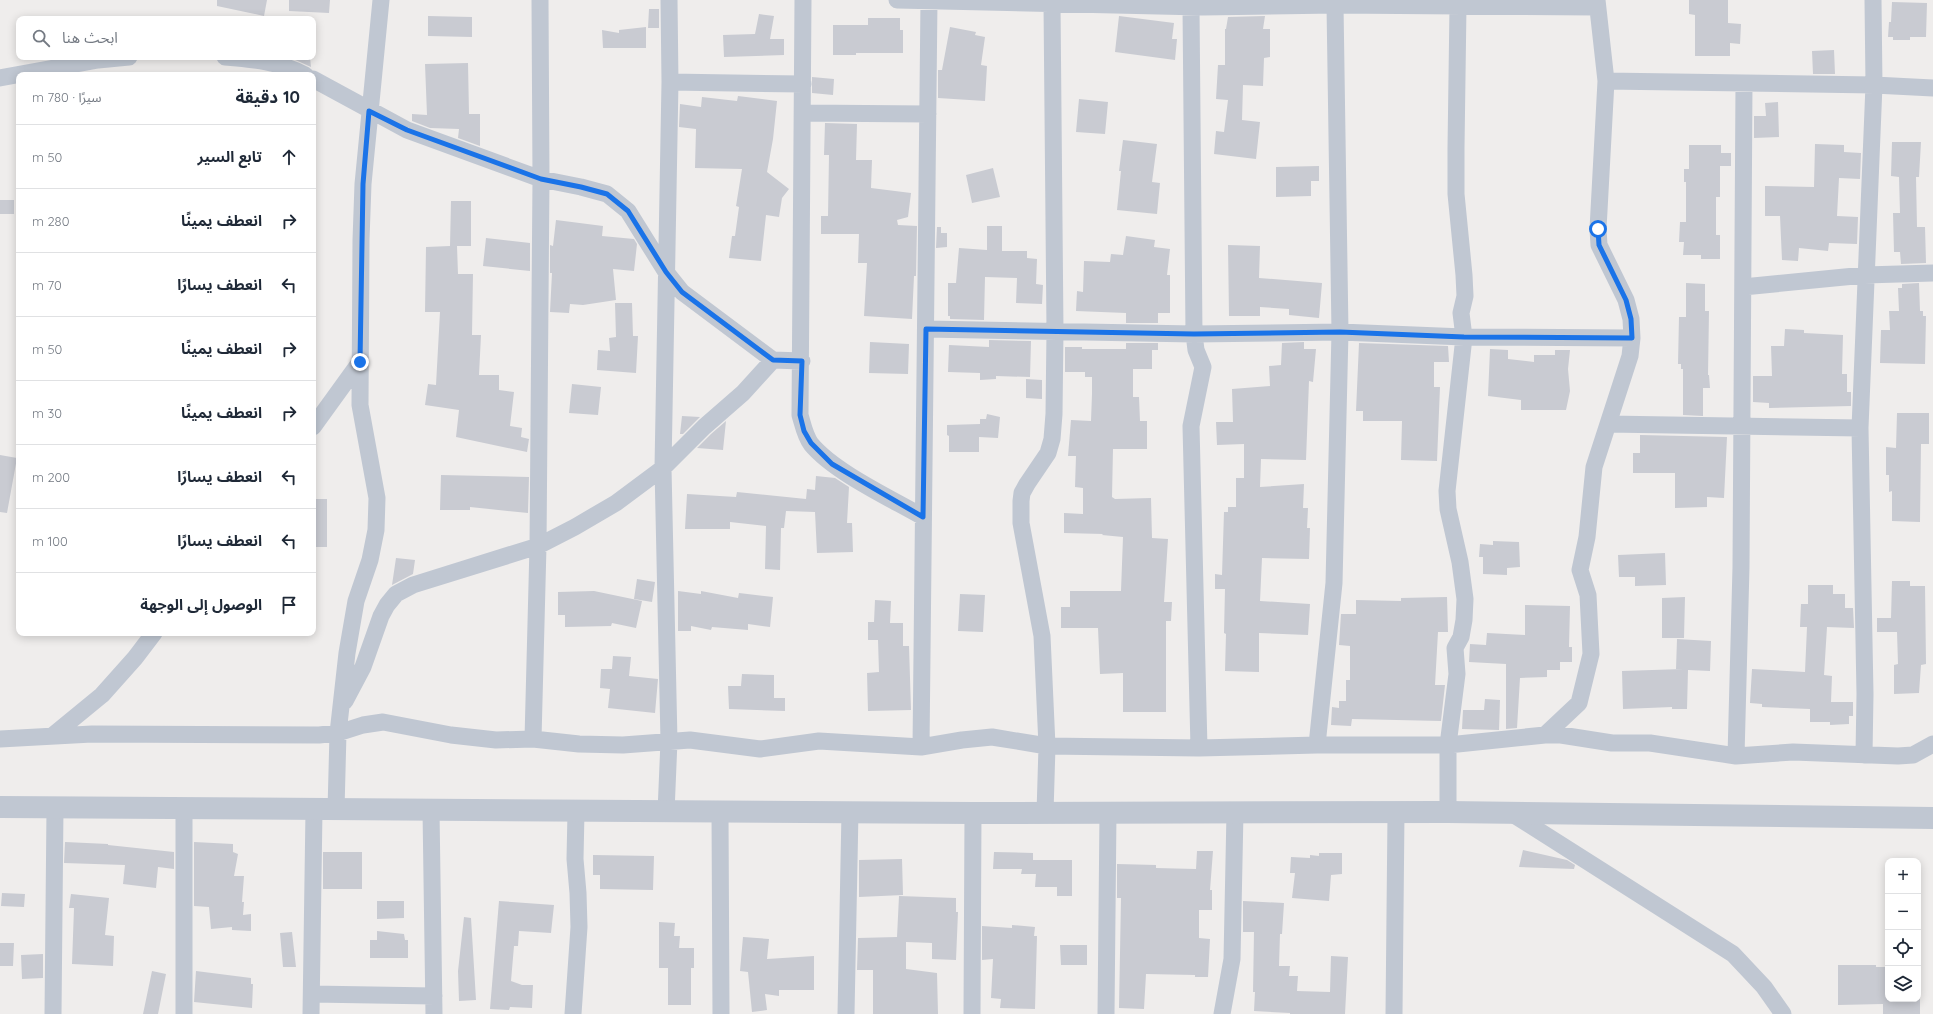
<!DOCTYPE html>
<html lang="ar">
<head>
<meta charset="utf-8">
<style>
	body { margin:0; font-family:Quicksand,"Noto Sans Arabic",sans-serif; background:#f6f6f7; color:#1f2937; direction:rtl }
	.controls { position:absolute; right:12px; bottom:12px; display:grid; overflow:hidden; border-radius:8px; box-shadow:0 2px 10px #0003 }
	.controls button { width:36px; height:36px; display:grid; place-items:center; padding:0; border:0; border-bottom:1px solid #e0e1e3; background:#fff; color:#1f2937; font:20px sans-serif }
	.stop { position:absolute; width:12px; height:12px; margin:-9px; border:3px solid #1a73e8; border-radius:50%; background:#fff }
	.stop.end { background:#1a73e8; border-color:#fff; box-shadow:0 1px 4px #0008 }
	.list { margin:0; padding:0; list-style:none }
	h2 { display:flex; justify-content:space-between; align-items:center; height:52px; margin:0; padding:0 16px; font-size:17px }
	h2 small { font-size:13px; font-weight:400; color:#747a83 }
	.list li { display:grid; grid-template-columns:26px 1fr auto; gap:12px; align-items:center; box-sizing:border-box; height:64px; padding:0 16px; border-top:1px solid #e0e1e3 }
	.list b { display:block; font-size:15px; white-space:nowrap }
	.list em { font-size:13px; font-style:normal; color:#747a83 }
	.icon { flex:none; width:22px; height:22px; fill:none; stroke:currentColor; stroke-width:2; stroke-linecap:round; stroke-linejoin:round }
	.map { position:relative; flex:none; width:1933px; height:1014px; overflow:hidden; direction:ltr }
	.search { position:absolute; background:#fff; box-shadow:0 2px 10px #0003; left:16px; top:16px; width:300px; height:44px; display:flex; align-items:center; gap:10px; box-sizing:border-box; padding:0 14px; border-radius:8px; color:#747a83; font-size:15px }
	.panel { position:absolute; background:#fff; box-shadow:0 2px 10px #0003; left:16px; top:72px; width:300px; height:564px; border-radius:8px; direction:rtl }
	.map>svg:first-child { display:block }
	.building { fill:#c9cbd2 }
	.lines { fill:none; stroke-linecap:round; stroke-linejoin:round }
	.minor { stroke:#c0c7d2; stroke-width:17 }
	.tertiary { stroke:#c0c7d2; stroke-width:22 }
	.route { stroke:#1a73e8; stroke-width:5 }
</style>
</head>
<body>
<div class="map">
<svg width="1933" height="1014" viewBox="0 0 1933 1014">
	<rect width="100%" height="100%" fill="#efedec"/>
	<!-- building -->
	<path class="building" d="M217 0H267L264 16 217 6Z
		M289 0H330L329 13 289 11Z
		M1689 0H1728V23L1741 24 1740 44 1730 43V56H1695V15L1689 14Z
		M1892 2 1927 3 1926 37H1910V40H1893V37H1888L1889 22H1891Z
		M649 9H659V28H648Z
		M759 14 774 16 770 39H784V55L724 57 723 35 755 34Z
		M428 16 472 17V37L428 36Z
		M1119 16 1174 23 1172 39H1177L1175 60 1115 52Z
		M1265 16 1263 29H1270V57L1264 58 1263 86 1243 85 1242 120 1260 122 1256 159 1214 154 1216 131 1224 132 1228 100 1216 99 1218 65H1225V29H1226L1228 17Z
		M868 18H900V30H903V53H856V55H833V25H868Z
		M646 27V48H603L602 30 619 33V30Z
		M950 27 976 32 975 35 985 37 981 65 987 66 985 101 938 98V70H942Z
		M1834 50 1835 74H1813L1812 51Z
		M288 57H310L311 67 300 62Z
		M468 63 469 114H480V146L458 138 459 129 430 128 412 121V114L427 115 425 64Z
		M812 77 834 79 833 95 812 93Z
		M738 96 777 101 773 139 767 172 789 189 782 198 779 217 766 215 761 261 729 258 732 236H735L739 207 736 206 742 169 695 168 696 129 679 127 680 104 701 107 702 97 737 101Z
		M1079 99 1108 102 1105 134 1076 132Z
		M1778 102 1779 137 1754 138V116H1766L1765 103Z
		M825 123 857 124 856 160H872L871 188 911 193 908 217 897 220 898 225 917 226 916 276H914L912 319 864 316 867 263H858L859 234H821V216H828L829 155H824Z
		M1123 140 1157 144 1152 182 1160 183 1157 214 1117 210 1121 171H1119Z
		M1892 142H1921L1919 177H1916L1917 227H1925L1926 263 1901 264 1900 252H1894L1893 213H1900L1899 177 1891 176Z
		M1815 144 1844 145V152L1861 153 1860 179 1839 178 1837 216 1858 217 1857 244 1829 243 1828 251 1799 248 1798 261 1782 260 1780 216H1765V186L1814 187Z
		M1689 145H1721V153H1731V166H1720V197H1716V235H1720V259H1701V255H1683L1684 242H1679L1680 222H1686V182H1684V169H1689Z
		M1319 166V181H1311V196L1276 197V167Z
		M993 168 1000 197 972 203 966 175Z
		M0 200H14V214H0Z
		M451 201H471V246H457L458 274H473L472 335H481L479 375H499V390L514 392 510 426 522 428 521 437 529 439 527 452 456 437 459 410 425 405 428 384 436 385 440 312H425L426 247 450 246Z
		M556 220 603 226 602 236 634 239 637 244 634 271 613 269 616 300 583 305 570 304 569 313 550 312 552 273H550V245L553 246Z
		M987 226H1002V251H1027V258L1037 259 1036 284 1043 285 1042 304 1016 303 1017 278 985 277 984 320 950 319V316H948V283H956L959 248 987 250Z
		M937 227H941V233H947V247L936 248Z
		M1126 236 1155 240 1154 247 1170 249 1167 275H1170V313H1158V323H1126V313L1076 311 1077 291 1083 292 1084 261 1110 262 1111 254 1123 255Z
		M486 238 530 243V271L483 266Z
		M1228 245 1260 246 1259 278 1322 283 1319 318 1289 315V309L1260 307V316H1229Z
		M1686 283 1705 284V311H1709L1708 375H1709L1710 388H1703V416L1683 415V369H1681V364H1678L1679 317H1686Z
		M1919 283 1920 311H1923V316H1926L1925 364 1880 363 1881 330H1890L1889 311H1899L1898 288H1902V284Z
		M615 303H632L633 336H638L636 373 597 370 598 350 610 351 609 338 616 337Z
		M1785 329 1804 330V333L1843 335 1842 374H1847V392H1851V406L1769 408V403L1753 402V376H1772L1771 346H1784Z
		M989 340 1031 341 1030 377 996 376V379L980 380V373L948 372 949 345 989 347Z
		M870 342 909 344 908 374 869 373Z
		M1304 342V349H1316L1313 382 1309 381 1306 460 1261 459 1260 487 1304 484 1303 508H1308L1307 528H1310L1309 559 1262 558 1260 601 1310 604 1308 635 1259 633V672L1225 671 1226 634 1224 633 1225 589H1215V574L1222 575 1224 512H1228V507H1236V478H1244V444L1217 445 1216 422H1233L1232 389 1270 386 1269 366 1281 365 1282 343Z
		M1126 343H1158V350H1152V369H1133V397H1139L1140 421H1147V449H1113L1112 497 1115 499 1151 498 1152 538 1168 539 1164 602H1172L1171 621H1166V712H1123V673L1100 674 1098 628H1061V607H1070V591H1121L1123 537 1102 535 1103 534 1064 533V513L1083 514V488L1075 487 1076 456H1068L1071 420 1091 421 1092 394V377H1085V372H1065V347H1082V349H1126Z
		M1359 343 1448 346 1449 362H1434V387H1440L1437 461 1401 460 1402 421H1363V411H1356Z
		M1490 349 1508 350V359L1534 362V355H1555V350H1570L1568 369 1570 391 1566 410H1521V400L1488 396Z
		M1026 379 1042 380V399L1026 398Z
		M572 384 601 387 598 415 569 413Z
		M1897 413H1929V444H1921L1920 522 1892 521V491L1889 492V475H1886V447L1896 448Z
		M987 414 1000 417 998 438 979 437V452H949V436L947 435V425L980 424V419H986Z
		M682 416 700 417 683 434H680Z
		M726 421 723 450 697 448 711 434Z
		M1640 435 1727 437 1724 498 1707 497V507L1675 508V473H1633V453H1640Z
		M0 455 17 458 7 513 0 512Z
		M441 475 529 477 528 513 470 507V510H440Z
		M816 476 835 478 849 487 847 523H852L853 552 817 553 815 512 786 511 784 528H781L780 570 765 569 766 526 730 522V529H685L687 494 736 497 737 492 806 499 807 489 815 490Z
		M313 499H327V547H313Z
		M1493 541 1519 542 1520 567 1507 568V575L1483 574V557H1479L1480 544 1493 545Z
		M1665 553 1666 585 1635 586V577H1619L1618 555Z
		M396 558 415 560 413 574 392 585Z
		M637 579 655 582 652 602 634 599Z
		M1892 581H1910V586H1925L1926 664 1921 665 1919 693 1894 694V665L1898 664 1897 632H1877V618H1891Z
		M1808 585H1833V594H1845V608H1853L1854 628 1827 627 1824 675 1832 676 1831 702H1853V716H1849V724L1830 725V722H1810V709L1762 707V704L1750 703 1752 669 1805 672 1807 627H1800L1801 604H1808Z
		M594 591 642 601 636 628 612 623 611 626 565 627V615H558V592Z
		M678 591 701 594V591L738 598 739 593 773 597 770 627 748 624V630L712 627 711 630 691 626V631H678Z
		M960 594 985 595 983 632 958 631Z
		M1447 597 1448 632H1438L1435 685H1445L1441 721 1352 719 1351 726 1331 725 1332 707 1339 708V701H1346V680H1350V646L1339 645 1341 614H1356V600L1401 601V598Z
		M1685 597 1684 638H1662V598Z
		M875 600 891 601 890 623H903V646H909L911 710 868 711 867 673 879 672 878 640H868V622H874Z
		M1525 605 1570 606 1569 647H1572V662H1560V670H1547V677L1520 678 1517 728 1506 729V664L1469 662 1470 644 1486 645 1487 633 1525 635Z
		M1677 639 1711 641 1710 671 1688 670 1687 709H1672V707L1623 709 1622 671 1683 669H1676Z
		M613 656 631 657 629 676 658 679 655 713 608 708 610 689 600 688 601 669H612Z
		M742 674 774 675V698H785V711L729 709 728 686H741Z
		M1485 699 1500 700 1499 730 1462 729 1463 710H1484Z
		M65 842 108 844V845L174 852V869L158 867 156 888 123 884 125 865 64 863Z
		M194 842 233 844V852L238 854 234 876H244L242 902H244L243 915 251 914V931L232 930V927L211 929 209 907 194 906Z
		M1523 850 1567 860 1575 865 1574 869 1519 867Z
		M1197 851H1213L1210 890H1212V910H1199V938L1210 939 1208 977H1195V975L1146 974 1144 1009 1119 1008 1121 898H1117V864L1156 865V868L1196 869Z
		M323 852H362V889H323Z
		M994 852 1033 853V860H1072V896H1057V887H1035L1036 874H1021L1022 869H993Z
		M1319 853H1342V874L1331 875 1329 901 1292 898 1295 873H1290L1291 857 1310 858V855L1319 856Z
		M593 855 654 856 653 890 600 889V875H593Z
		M902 859 903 895 859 897V860Z
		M2 893 25 894 24 907 1 906Z
		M71 894 109 898 105 935 114 936 113 966 72 964 74 908H69Z
		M899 896 956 898V912H958L956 960 932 959V943L906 942V969L937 973 938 1014H873V970H857L858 938 897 937Z
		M377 901H404V918L377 919Z
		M499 901 554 905 551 933 519 931 518 946H514L511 981 522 985H533L532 1008 510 1007 509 1010 490 1009Z
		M1243 901 1284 903 1282 934H1280L1279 966H1290L1289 976H1298L1297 991 1330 992 1331 956 1348 957 1345 1014H1290V1013L1254 1011 1255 992H1253L1254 932H1243Z
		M464 917 471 918 476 1000 459 1001 458 971Z
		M659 922 675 923 674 936H680L679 948H694V968H691V1005H668V968H659Z
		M1012 925 1035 927 1034 936H1037L1035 1009 1000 1008 1001 999 991 998 993 959 982 960V926L1012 928Z
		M377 931 404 934 405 940H408V958H370V940H377Z
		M292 932 296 967H283L280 933Z
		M743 937 769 939 767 959 814 956V990H779V996L765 994 767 1010 752 1012 748 972 740 971Z
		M0 943H14L13 966H0Z
		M1060 945H1087V965H1061Z
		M43 954V978L22 979 21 955Z
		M1838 965H1876V967H1888V999H1920V1014H1883V1004L1838 1005Z
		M152 971 166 974 158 1014H143Z
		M196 971 251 978V984H253L252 1008 194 1002Z"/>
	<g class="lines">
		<!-- minor -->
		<path class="minor" d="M803 0 800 415C803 425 805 436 811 444 834 472 890 498 923 517
			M897 0 1202 7 1335 5 1597 7
			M1191 7 1194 334 1196 350 1203 367 1191 426 1199 748
			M225 57C252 59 281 62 305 75
			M0 78 98 60 129 57
			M313 79 407 130 541 179 581 187 607 194 628 211 666 272 682 292 773 360 802 361
			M1606 81 1874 85 1933 88
			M670 82 803 84
			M803 113 928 114
			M1743 287 1865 275 1933 273
			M926 329 1194 334 1340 332 1464 337 1632 338
			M1608 424 1860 428
			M313 427 360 362
			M345 701 363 667 381 616 387 605 396 594 413 585 538 546 575 527 616 503 663 468 704 427 743 393 773 360
			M1545 735 1579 703 1591 654 1588 595 1580 570 1587 537 1594 467 1630 356 1632 338 1631 319 1626 300 1599 245 1598 229 1606 81 1597 0
			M52 736 102 695 135 658 154 633
			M0 739 92 734 319 735 338 733 363 725 383 722 451 735 496 740 533 739 579 744 623 745 690 740 760 749 819 741 921 747 962 740 992 737 1047 746 1199 748 1317 745H1448L1545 735H1561L1612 743H1650L1736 756 1793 752 1898 756 1913 755 1933 744
			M533 739 538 546 541 179 540 0
			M1317 745 1334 583 1340 332 1335 5
			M921 747 929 0
			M1864 755 1865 694 1860 428 1874 85 1873 0
			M1736 756 1741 567 1744 83
			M336 810 338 733 347 653 356 601 370 560 376 530 377 498 360 405 361 240 363 184 381 0
			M431 810 434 1014
			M666 812 669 741 663 468 670 82 669 0
			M720 812 721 1014
			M1448 812V745L1457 674 1455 648 1461 637 1464 620 1465 599 1460 562 1448 509 1447 491 1464 337 1461 313 1465 296 1464 275 1456 194V148L1458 6
			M1045 813 1047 746 1042 636 1021 523V501L1022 493 1027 484 1048 453 1052 439 1054 414 1055 331 1052 4
			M1511 813 1733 954 1764 987 1783 1014
			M312 994 434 996
			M53 1014 55 808
			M184 1014V809
			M311 1014 314 810
			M573 1014 579 927 578 893 575 859 576 812
			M846 1014 850 812
			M972 1014 973 813
			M1106 1014 1108 813
			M1222 1014 1232 959 1235 812
			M1394 1014 1396 813"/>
		<!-- tertiary -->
		<path class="tertiary" d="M0 807 973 813 1448 812 1933 818"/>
	</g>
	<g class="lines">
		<!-- route -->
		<path class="route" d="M360 362 363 184 369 111 407 130 541 179 581 187 607 194 628 211 666 272 682 292 773 360 802 361 800 415 804 431 811 443 832 464 923 517 926 329 1194 334 1340 332 1464 337 1632 338 1631 319 1626 300 1599 245 1598 229"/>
	</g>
</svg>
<div class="controls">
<button>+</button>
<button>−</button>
<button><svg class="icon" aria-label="locate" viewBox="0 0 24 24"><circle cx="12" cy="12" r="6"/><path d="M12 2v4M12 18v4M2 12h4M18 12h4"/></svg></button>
<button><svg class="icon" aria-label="layers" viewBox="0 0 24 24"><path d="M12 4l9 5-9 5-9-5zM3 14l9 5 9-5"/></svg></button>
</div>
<div class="stop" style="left:1598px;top:229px"></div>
<div class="stop end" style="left:360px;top:362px"></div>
<div class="search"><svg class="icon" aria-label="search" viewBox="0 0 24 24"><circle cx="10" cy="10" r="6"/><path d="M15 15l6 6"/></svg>ابحث هنا</div>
<section class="panel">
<h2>10 دقيقة<small>سيرًا · 780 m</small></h2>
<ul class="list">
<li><svg class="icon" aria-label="ahead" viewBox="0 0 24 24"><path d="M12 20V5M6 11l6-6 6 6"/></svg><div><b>تابع السير</b></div><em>50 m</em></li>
<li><svg class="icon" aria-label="right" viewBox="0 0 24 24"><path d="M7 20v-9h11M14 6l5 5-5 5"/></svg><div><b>انعطف يمينًا</b></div><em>280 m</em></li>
<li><svg class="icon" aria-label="left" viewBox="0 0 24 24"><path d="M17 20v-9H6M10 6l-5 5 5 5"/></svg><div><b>انعطف يسارًا</b></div><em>70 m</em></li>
<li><svg class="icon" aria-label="right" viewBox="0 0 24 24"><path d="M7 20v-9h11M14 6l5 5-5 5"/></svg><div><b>انعطف يمينًا</b></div><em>50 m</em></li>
<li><svg class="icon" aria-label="right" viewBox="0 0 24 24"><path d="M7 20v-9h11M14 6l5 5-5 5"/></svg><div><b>انعطف يمينًا</b></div><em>30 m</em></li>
<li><svg class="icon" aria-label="left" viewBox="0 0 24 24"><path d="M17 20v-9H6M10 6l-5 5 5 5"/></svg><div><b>انعطف يسارًا</b></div><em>200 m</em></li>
<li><svg class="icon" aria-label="left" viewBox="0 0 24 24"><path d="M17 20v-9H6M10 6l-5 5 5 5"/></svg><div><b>انعطف يسارًا</b></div><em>100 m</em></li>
<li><svg class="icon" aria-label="arrive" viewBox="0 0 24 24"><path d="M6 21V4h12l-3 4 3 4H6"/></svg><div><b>الوصول إلى الوجهة</b></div></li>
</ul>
</section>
</div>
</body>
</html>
